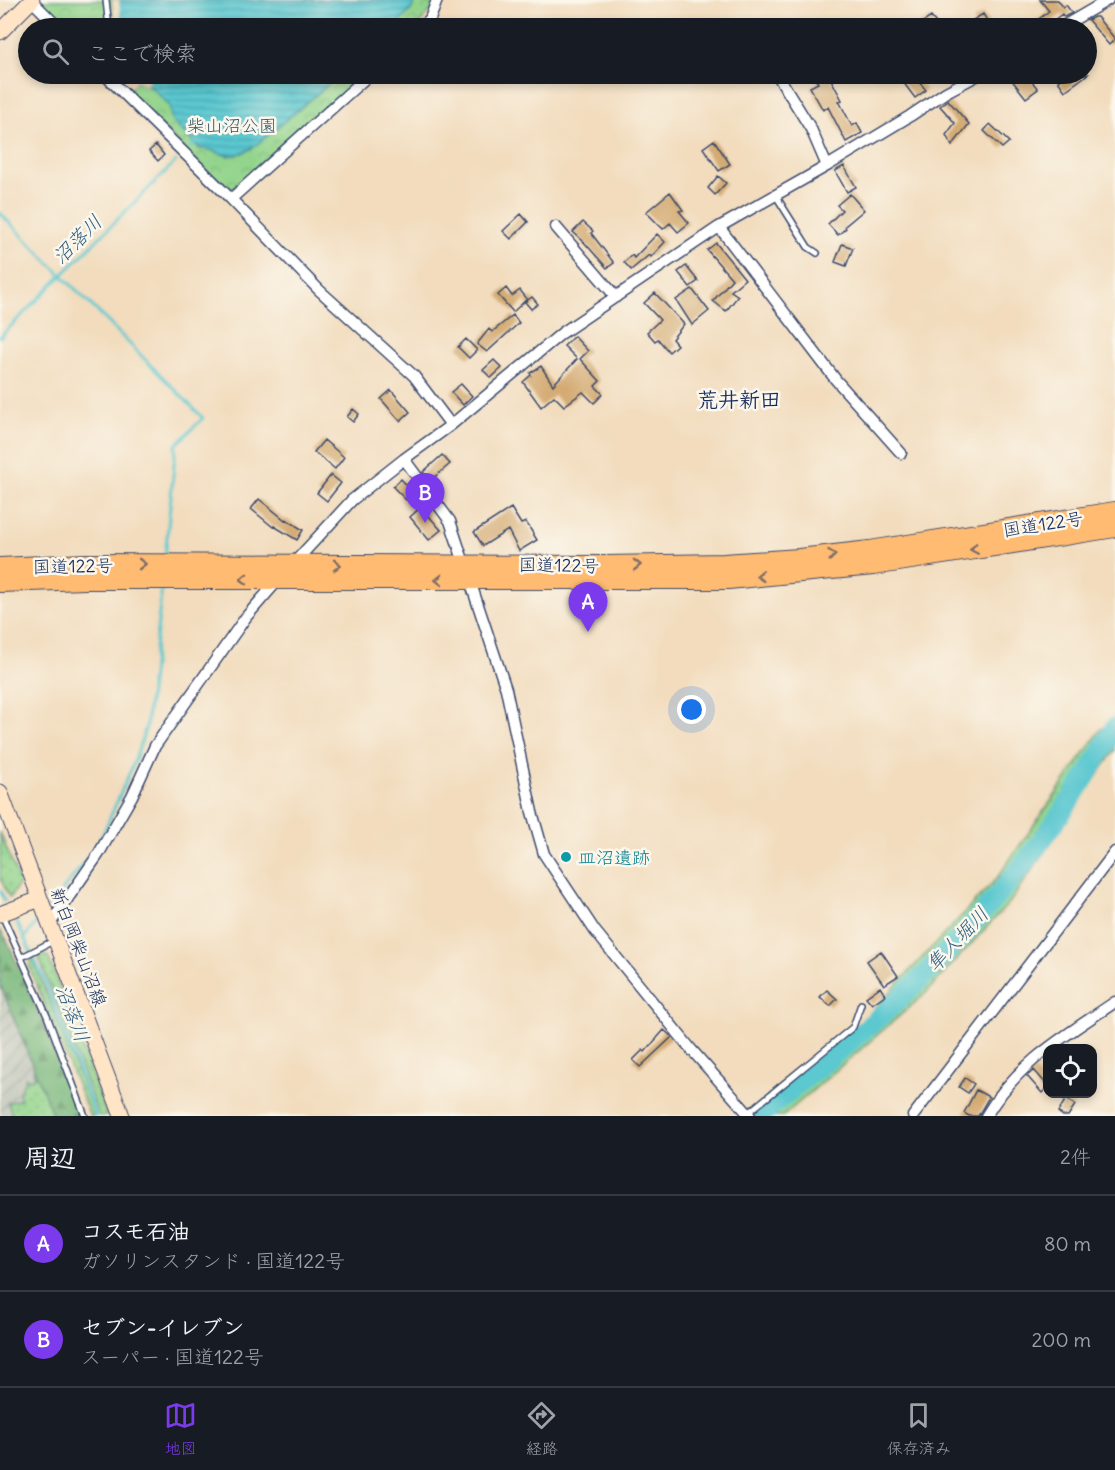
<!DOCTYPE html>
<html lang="ja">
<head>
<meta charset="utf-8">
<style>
	body { margin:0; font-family:Delius,"Klee One",sans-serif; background:#20242c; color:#f1f3f6 }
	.controls { position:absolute; right:18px; bottom:18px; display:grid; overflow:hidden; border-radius:12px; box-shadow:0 3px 9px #0003 }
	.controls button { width:54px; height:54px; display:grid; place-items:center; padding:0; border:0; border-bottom:2px solid #363941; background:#171b24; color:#f1f3f6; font:30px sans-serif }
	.you { position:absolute; left:692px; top:710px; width:21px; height:21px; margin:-15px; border:4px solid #fff; border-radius:50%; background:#1a73e8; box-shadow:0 0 0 9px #1a73e833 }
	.badge { display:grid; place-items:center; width:39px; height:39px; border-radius:50%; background:#7c3aed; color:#fff; font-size:20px; font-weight:700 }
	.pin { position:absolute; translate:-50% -50px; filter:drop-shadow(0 2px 3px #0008) }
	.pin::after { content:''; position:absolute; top:32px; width:21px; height:18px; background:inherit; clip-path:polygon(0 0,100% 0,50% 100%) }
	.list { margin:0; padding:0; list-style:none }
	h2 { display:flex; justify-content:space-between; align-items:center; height:78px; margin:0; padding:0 24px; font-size:26px }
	h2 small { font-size:20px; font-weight:400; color:#9ea1a6 }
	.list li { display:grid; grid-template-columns:39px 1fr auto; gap:18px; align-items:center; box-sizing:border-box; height:96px; padding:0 24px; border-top:2px solid #363941 }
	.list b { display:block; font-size:22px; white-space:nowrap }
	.list p { margin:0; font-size:20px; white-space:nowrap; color:#9ea1a6 }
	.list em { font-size:20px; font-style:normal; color:#9ea1a6 }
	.icon { flex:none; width:33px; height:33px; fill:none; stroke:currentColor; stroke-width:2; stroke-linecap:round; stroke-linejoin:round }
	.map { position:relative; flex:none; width:1115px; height:1116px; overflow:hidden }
	.search { position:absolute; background:#171b24; box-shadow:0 3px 9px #0003; left:18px; right:18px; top:18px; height:66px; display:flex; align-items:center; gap:15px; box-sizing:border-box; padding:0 21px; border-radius:33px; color:#9ea1a6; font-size:22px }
	.sheet { height:270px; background:#171b24 }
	nav { display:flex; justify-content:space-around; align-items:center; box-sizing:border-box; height:84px; border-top:2px solid #363941; background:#171b24; font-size:16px; color:#9ea1a6 }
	nav a { display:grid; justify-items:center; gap:3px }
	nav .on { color:#7c3aed }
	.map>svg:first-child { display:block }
	.industrial { fill:url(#industrial-furrows) }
	.grass { fill:url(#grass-dots); stroke:#578275; stroke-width:1.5 }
	.forest { fill:url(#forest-firs); stroke:#48726b; stroke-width:1.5 }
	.park { fill:url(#park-crowns); stroke:#578275; stroke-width:1.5 }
	.water { fill:url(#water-rules); stroke:#3b7c97; stroke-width:1.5 }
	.pier { fill:#f2dcbd }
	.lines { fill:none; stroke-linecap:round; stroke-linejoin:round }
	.stream { stroke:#5bc8d0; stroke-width:3 }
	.river { stroke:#5bc8d0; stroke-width:20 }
	.building { fill:#d4ab73 }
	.lane-casing { stroke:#3b496c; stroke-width:8 }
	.street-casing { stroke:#3b496c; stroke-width:13 }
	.secondary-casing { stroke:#3b496c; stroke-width:17 }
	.highway-casing { stroke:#3b496c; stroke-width:22 }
	.lane { stroke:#fff; stroke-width:5 }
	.street { stroke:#fff; stroke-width:10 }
	.secondary { stroke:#ffe4c6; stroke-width:15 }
	.highway { stroke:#ffbb71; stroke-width:20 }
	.oneway { stroke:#826e67 }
	.culture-dot { fill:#0f9aa8; stroke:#fbf7ec; stroke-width:2 }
	.labels { text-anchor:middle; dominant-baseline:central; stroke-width:5; stroke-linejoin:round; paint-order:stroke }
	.park-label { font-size:18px; fill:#39586a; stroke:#fbf7ec }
	.street-label { font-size:18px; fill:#1b2f5e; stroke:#fbf7ec }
	.culture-label { font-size:18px; fill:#0d838f; stroke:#fbf7ec; text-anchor:start }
	.water-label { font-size:20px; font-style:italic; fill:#2e5d80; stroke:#fbf7ec }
	.quarter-label { font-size:21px; font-weight:bold; fill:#1b2f5e; stroke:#fbf7ec }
</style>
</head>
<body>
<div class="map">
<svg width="1115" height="1116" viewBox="0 0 1115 1116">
	<defs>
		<pattern id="industrial-furrows" width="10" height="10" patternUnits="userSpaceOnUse" patternTransform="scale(1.5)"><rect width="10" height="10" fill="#c1c6ba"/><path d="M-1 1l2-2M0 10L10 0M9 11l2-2" fill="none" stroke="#a5aaa2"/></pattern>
		<pattern id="grass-dots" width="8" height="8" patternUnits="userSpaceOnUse" patternTransform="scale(1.5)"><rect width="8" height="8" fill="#93d48c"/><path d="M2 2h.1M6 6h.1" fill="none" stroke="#7eb67b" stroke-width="1.8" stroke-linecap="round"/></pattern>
		<pattern id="forest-firs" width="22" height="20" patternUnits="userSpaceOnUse" patternTransform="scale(1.5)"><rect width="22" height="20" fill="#76b678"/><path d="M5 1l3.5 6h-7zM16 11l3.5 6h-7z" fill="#609466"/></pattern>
		<pattern id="park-crowns" width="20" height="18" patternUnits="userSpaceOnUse" patternTransform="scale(1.5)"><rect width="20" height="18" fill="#93d48c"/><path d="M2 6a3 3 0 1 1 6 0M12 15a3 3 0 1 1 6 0" fill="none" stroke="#7eb67b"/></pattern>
		<pattern id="water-rules" width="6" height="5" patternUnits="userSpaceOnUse" patternTransform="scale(1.5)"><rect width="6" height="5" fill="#5bc8d0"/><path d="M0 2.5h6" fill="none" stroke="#4aa3ac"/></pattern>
	</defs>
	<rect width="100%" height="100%" fill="#fbf7ec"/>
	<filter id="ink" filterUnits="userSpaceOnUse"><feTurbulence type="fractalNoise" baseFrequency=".0167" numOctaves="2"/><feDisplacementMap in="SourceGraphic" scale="12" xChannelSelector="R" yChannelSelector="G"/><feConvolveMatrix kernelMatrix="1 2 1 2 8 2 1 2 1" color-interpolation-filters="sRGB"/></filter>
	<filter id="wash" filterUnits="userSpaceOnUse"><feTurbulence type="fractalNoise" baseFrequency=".008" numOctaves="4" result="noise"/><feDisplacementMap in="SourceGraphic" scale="24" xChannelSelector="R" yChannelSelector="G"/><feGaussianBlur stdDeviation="1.35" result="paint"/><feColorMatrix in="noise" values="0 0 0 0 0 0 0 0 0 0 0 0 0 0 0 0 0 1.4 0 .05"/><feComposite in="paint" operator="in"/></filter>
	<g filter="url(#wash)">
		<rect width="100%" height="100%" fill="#f2dcbd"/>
		<!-- industrial -->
		<path class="industrial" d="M0 984 36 1070 53 1116H0Z"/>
		<!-- grass -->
		<path class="grass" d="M1102 728 1108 732 1057 814 1023 859 929 966 878 1014 756 1116 755 1113 859 1025 997 878Z
			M1114 738 1115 750 1010 902 925 994 783 1116H767L918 988 1026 868 1053 832Z
			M0 832 20 883 10 898 0 878Z
			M38 955 48 956 107 1116H99Z
			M32 957 95 1116H90L29 966Z
			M36 1070 53 1116H13L8 1103 21 1099 19 1093 26 1077 27 1080 35 1077 33 1071Z"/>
		<!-- forest -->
		<path class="forest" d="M0 930 7 940 44 1025 79 1116H53L0 984Z"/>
		<!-- park -->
		<path class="park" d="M41 0H435L432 9 416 28H63L40 5Z
			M108 74H365L235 191 225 189Z"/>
		<!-- water -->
		<path class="water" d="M112 0H416L411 10 394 28H115Z
			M119 74H341L254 147C245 152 235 157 225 155 213 152 216 149 200 149L171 120 170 106 148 84 145 86 137 80 129 89 119 79Z"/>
		<!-- pier -->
		<path class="pier" d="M112 0H119L121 28H115Z
			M119 74H142L150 81 145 86 137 80 129 89 119 79Z"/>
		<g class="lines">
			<!-- stream -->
			<path class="stream" d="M191 147 194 144
				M0 213 203 418 176 445 165 557
				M0 337 176 161
				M0 890 5 901
				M49 907 89 857 103 834 135 760 146 727 162 587
				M17 923 44 979 96 1116
				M25 937 41 917"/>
			<!-- river -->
			<path class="river" d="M760 1116C820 1065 885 1017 939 960 1007 890 1068 813 1115 727"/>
		</g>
		<g id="blocks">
			<!-- building -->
			<path class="building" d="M1040 0H1058L1063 7 1066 5 1072 13 1064 17 1062 14 1043 28H1040L1035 22 1049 11Z
				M983 14 992 28H978L973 20Z
				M931 17 940 28H914Z
				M1094 17H1097L1115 39 1109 45 1088 20Z
				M812 74H828L842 100 839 101 852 126 857 123 862 133 846 142 828 107 823 110 810 87 818 83Z
				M897 74H913L926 90 915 98Z
				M1007 74H1026L1038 89 1026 98Z
				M1068 74H1088L1065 91 1058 81Z
				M948 100 969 124 952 146 946 135 955 123 940 106Z
				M990 124 1009 142 1002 148 984 131Z
				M714 140 730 164 719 171 703 148Z
				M156 145 164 155 158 161 149 151Z
				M844 166 856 187 847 192 835 171Z
				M718 176 726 183 715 195 708 188Z
				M670 192 683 210 679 211 689 223 678 232 670 223 663 229 646 212Z
				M850 194 864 210 845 226 846 228 838 235 828 224 842 210 837 205Z
				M521 214 528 222 511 239 503 231Z
				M583 222 593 231 591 233 614 263 607 268 583 241 573 232Z
				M657 234 665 242 651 257 649 255 631 270 624 262 632 255 634 258Z
				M716 243 745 279 731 291 738 296 726 311 713 301 732 279 707 250Z
				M842 244 853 248 846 266 835 262Z
				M686 266 698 281 690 287 678 272Z
				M506 288 512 296 520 290 527 299 513 312 498 295Z
				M692 289 709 311 692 325 676 300Z
				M655 293 684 324 672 339 677 345 669 352 658 339 655 341 647 332 660 320 644 303Z
				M532 297 538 304 531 309 525 302Z
				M513 315 519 323 487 352 477 344 489 329 492 332Z
				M574 336 588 351 580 359 600 381 595 386 603 394 594 403 583 392 564 406 554 396 541 407 523 382 531 375 530 373 541 366 553 385 577 359 564 346Z
				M466 339 477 350 469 358 458 347Z
				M494 360 502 368 491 378 483 370Z
				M461 384 472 396 463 405 451 392Z
				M391 390 410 412 400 421 381 399Z
				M353 409 359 414 353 422 347 417Z
				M324 440 344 457 335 469 314 452Z
				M442 455 450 464 430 481 423 472Z
				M331 475 341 483 327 501 317 493Z
				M401 479 413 492 406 500 393 487Z
				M259 499 285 520 286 519 303 530 297 540 274 526 273 527 251 509Z
				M421 507 441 530 429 540 410 517Z
				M511 508 521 524 526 522 537 540 519 551 508 530 483 546 474 532Z
				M881 951 898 976 884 985 867 961Z
				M880 987 885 995 872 1004 866 997Z
				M827 990 837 999 830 1006 820 997Z
				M664 1030 672 1037 640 1067 633 1060 643 1050 645 1052Z
				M1034 1070 1047 1085V1088L1042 1093 1027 1076Z
				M965 1078 974 1084 968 1093 959 1087Z
				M976 1090 989 1097 978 1116H969L964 1113Z
				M1066 1099 1075 1105 1068 1116H1063L1058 1112Z"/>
		</g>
	</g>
	<g filter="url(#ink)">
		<use href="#blocks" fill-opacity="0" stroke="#3b496c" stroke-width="1.5"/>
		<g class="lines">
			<defs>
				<path id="lane" d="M106 0 109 28
					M776 196 808 247 817 253
					M2 915 47 1016 85 1116
					M22 957 53 941
					M748 1113 853 1027 861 1004"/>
				<path id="street" d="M31 0 59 28
					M420 28 430 19 437 0
					M1060 28 1108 0
					M104 74 231 199 319 290 414 376 451 425
					M777 74 811 129 827 166
					M231 199 370 74
					M556 227 616 297
					M719 227 836 380 901 453
					M404 459 450 521 506 689 532 812 544 854 595 931 690 1048 750 1116
					M293 564 352 500 404 459 451 425 562 333 719 227 827 166 910 116 946 92 980 74
					M50 924 98 855 132 796 155 746 246 617 280 578
					M913 1116 1115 852
					M986 1116C1018 1062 1065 1036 1115 1002"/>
				<path id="secondary" d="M0 32 32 0
					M0 792 122 1116
					M0 914 40 899"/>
				<path id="highway" d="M0 568 86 564 603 566 724 564 799 559 870 551 1115 512
					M0 582 86 579H728L873 565 1115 527"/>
			</defs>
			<!-- lane casing -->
			<use href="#lane" class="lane-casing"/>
			<!-- street casing -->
			<use href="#street" class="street-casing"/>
			<!-- secondary casing -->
			<use href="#secondary" class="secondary-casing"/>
			<!-- highway casing -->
			<use href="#highway" class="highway-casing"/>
			<!-- lane -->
			<use href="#lane" class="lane"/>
			<!-- street -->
			<use href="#street" class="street"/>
			<!-- secondary -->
			<use href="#secondary" class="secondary"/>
			<!-- highway -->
			<use href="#highway" class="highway"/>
		</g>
		<!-- one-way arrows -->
		<defs><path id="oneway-chevron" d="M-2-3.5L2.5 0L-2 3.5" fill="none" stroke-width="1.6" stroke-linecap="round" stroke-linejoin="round" transform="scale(1.5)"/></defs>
		<g class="oneway">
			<use href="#oneway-chevron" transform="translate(974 549) rotate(171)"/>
			<use href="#oneway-chevron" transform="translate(832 555) rotate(-6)"/>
			<use href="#oneway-chevron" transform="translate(142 564)"/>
			<use href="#oneway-chevron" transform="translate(337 565)"/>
			<use href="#oneway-chevron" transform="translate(637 565) rotate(-1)"/>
			<use href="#oneway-chevron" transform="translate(760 576) rotate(176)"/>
			<use href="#oneway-chevron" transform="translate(244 579) rotate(-180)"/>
			<use href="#oneway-chevron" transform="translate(439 580) rotate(-180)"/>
		</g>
	</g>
	<!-- markers -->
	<circle class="culture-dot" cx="566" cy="857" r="6"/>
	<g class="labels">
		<!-- park labels -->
		<g class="park-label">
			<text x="232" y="125">柴山沼公園</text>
		</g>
		<!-- street labels -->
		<g class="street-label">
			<text transform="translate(1043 524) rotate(-9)">国道122号</text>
			<text transform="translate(559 565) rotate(1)">国道122号</text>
			<text transform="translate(73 566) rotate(-1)">国道122号</text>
			<text transform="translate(79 947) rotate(69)">新白岡柴山沼線</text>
		</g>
		<!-- culture labels -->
		<g class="culture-label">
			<text x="578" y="857">皿沼遺跡</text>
		</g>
		<!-- water labels -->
		<g class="water-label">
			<text transform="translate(77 239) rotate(-45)">沼落川</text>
			<text transform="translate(957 939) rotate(-47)">隼人堀川</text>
			<text transform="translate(73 1013) rotate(69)">沼落川</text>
		</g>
		<!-- quarter labels -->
		<g class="quarter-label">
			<text x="739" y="399">荒井新田</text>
		</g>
	</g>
</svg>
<div class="controls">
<button><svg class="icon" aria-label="locate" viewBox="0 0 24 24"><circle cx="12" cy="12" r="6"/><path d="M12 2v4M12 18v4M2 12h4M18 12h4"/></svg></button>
</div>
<div class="you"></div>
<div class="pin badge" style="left:588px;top:632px">A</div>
<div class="pin badge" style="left:425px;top:523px">B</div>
<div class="search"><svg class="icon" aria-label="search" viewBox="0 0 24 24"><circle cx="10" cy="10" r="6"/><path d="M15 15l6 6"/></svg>ここで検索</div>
</div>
<section class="sheet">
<h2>周辺<small>2件</small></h2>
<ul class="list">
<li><span class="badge">A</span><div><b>コスモ石油</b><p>ガソリンスタンド · 国道122号</p></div><em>80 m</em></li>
<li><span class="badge">B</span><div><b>セブン-イレブン</b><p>スーパー · 国道122号</p></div><em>200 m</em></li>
</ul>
</section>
<nav>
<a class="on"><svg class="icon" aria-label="map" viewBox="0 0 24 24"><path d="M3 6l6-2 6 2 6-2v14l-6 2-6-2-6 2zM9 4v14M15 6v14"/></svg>地図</a>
<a><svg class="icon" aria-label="directions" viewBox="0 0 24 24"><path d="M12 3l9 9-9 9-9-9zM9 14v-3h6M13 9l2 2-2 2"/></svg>経路</a>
<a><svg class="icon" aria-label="saved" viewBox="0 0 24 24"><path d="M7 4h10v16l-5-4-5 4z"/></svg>保存済み</a>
</nav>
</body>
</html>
